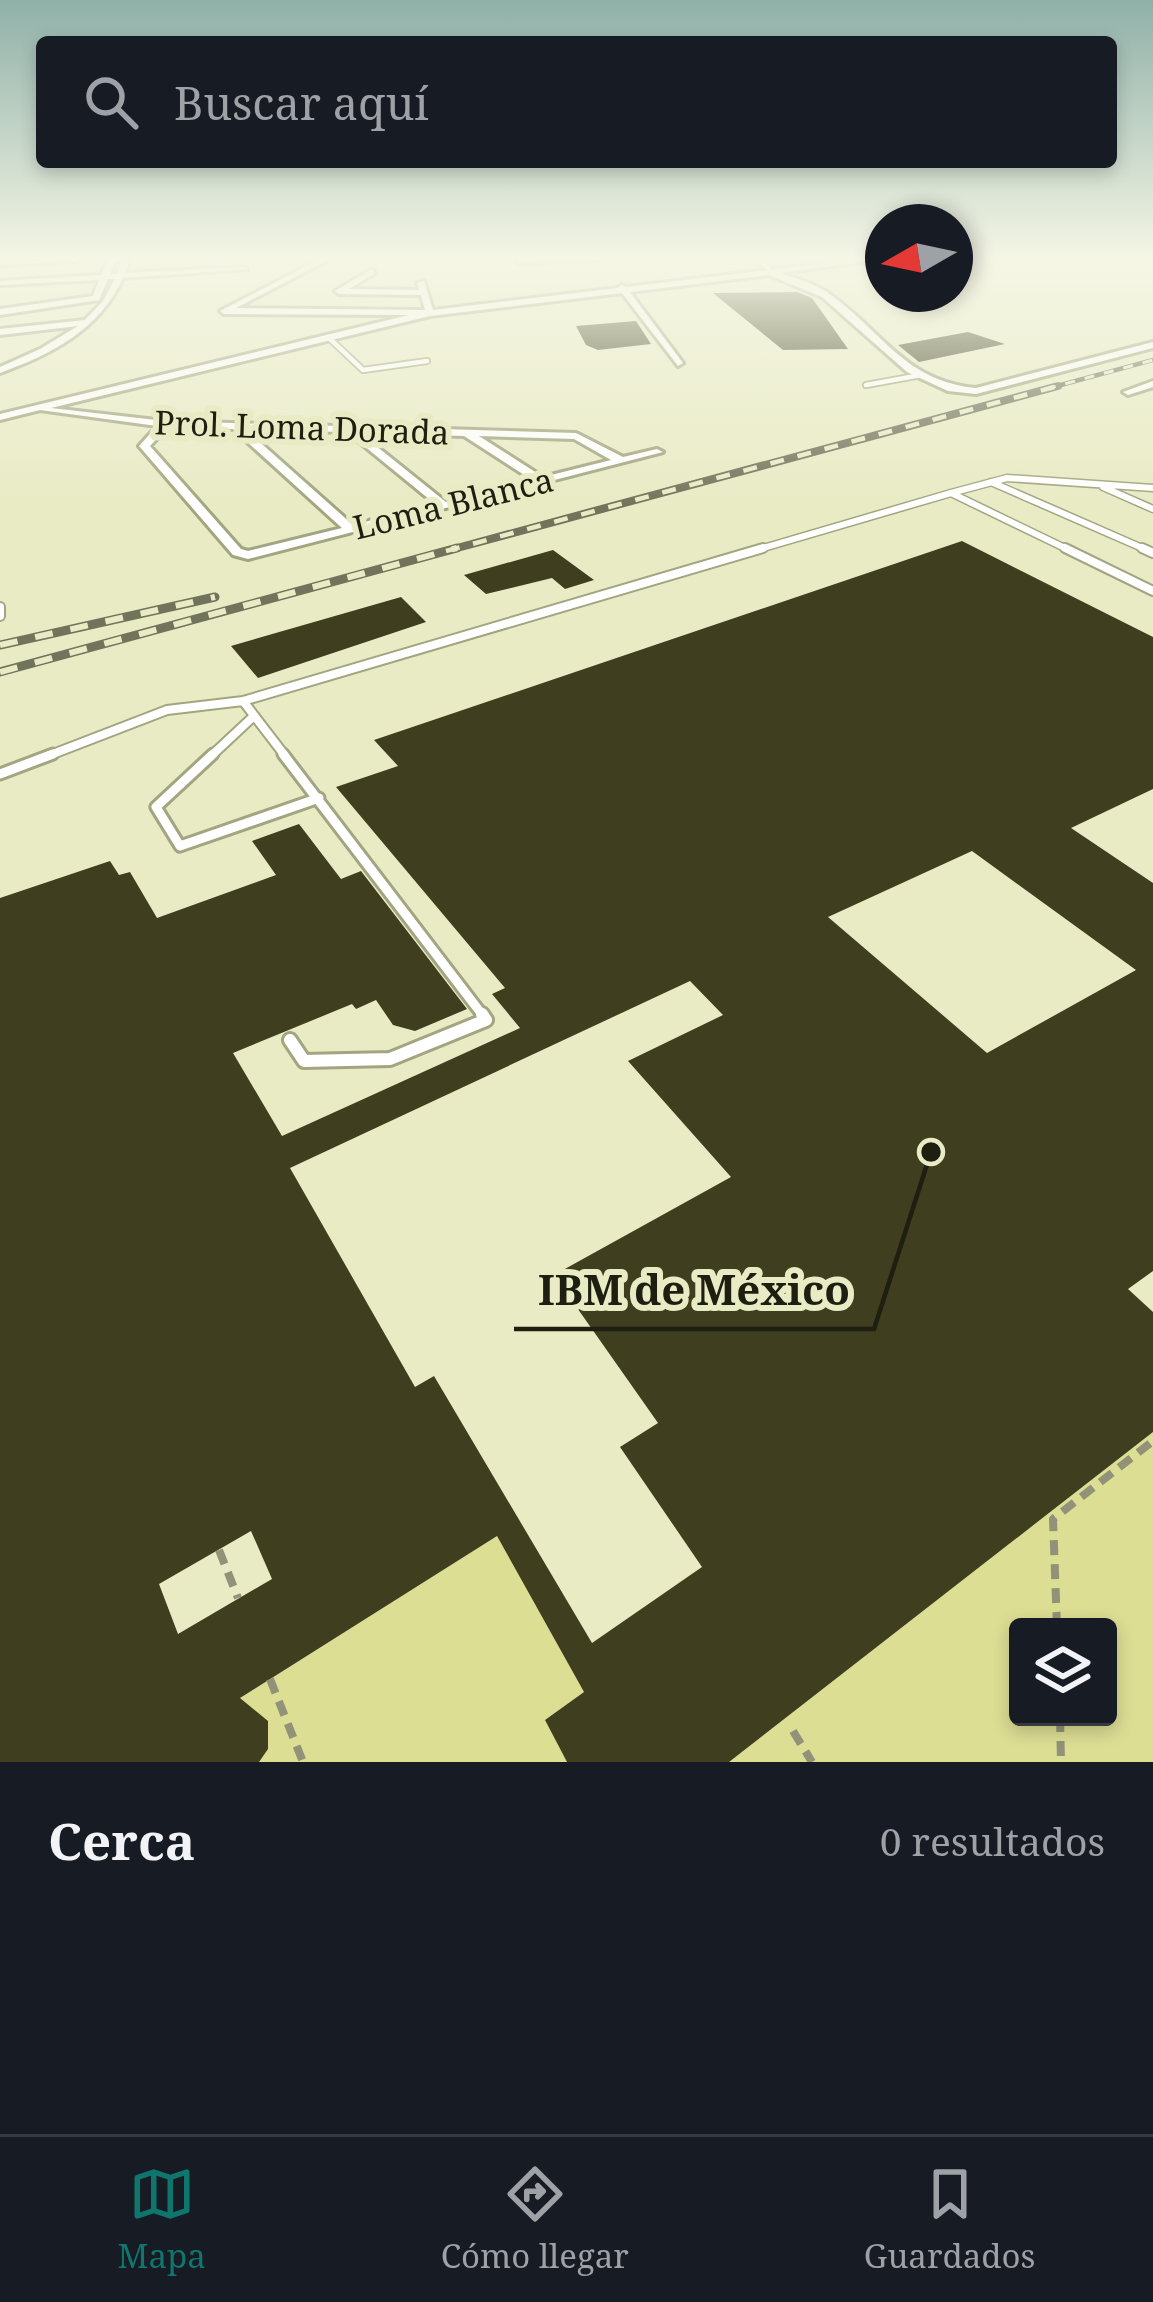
<!DOCTYPE html>
<html lang="es">
<head>
<meta charset="utf-8">
<style>
	body { margin:0; font-family:"Noto Serif",serif; background:#20242c; color:#f1f3f6 }
	.controls { position:absolute; right:36px; bottom:36px; display:grid; overflow:hidden; border-radius:12px; box-shadow:0 6px 18px #0003 }
	.controls button { width:108px; height:108px; display:grid; place-items:center; padding:0; border:0; border-bottom:3px solid #363941; background:#171b24; color:#f1f3f6; font:60px sans-serif }
	.compass { position:absolute; left:865px; top:204px; width:108px; height:108px; border-radius:50%; background:#171b24; box-shadow:0 6px 18px #0003; rotate:261deg }
	.list { margin:0; padding:0; list-style:none }
	h2 { display:flex; justify-content:space-between; align-items:center; height:156px; margin:0; padding:0 48px; font-size:51px }
	h2 small { font-size:39px; font-weight:400; color:#9ea1a6 }
	.icon { flex:none; width:66px; height:66px; fill:none; stroke:currentColor; stroke-width:2; stroke-linecap:round; stroke-linejoin:round }
	.map { position:relative; flex:none; width:1153px; height:1762px; overflow:hidden }
	.search { position:absolute; background:#171b24; box-shadow:0 6px 18px #0003; left:36px; right:36px; top:36px; height:132px; display:flex; align-items:center; gap:30px; box-sizing:border-box; padding:0 42px; border-radius:12px; color:#9ea1a6; font-size:45px }
	.sheet { height:372px; background:#171b24 }
	nav { display:flex; justify-content:space-around; align-items:center; box-sizing:border-box; height:168px; border-top:3px solid #363941; background:#171b24; font-size:33px; color:#9ea1a6 }
	nav a { display:grid; justify-items:center; gap:6px }
	nav .on { color:#0f766e }
	.map>svg:first-child { display:block }
	.green { fill:#dcde94; fill-rule:evenodd }
	.building { fill:#3f3f1f; fill-rule:evenodd }
	.lines { fill:none; stroke-linecap:round; stroke-linejoin:round }
	.service-far4-casing { stroke:#a3a581; stroke-width:8 }
	.service-far3-casing { stroke:#a3a581; stroke-width:9 }
	.service-far2-casing { stroke:#a3a581; stroke-width:12 }
	.service-far1-casing { stroke:#a3a581; stroke-width:15 }
	.service-casing { stroke:#a3a581; stroke-width:18 }
	.minor-casing { stroke:#a3a581; stroke-width:6 }
	.path { stroke:#919277; stroke-width:8; stroke-dasharray:15 9; stroke-linecap:butt }
	.service-far4 { stroke:#fff; stroke-width:4.5 }
	.service-far3 { stroke:#fff; stroke-width:6 }
	.service-far2 { stroke:#fff; stroke-width:8 }
	.service-far1 { stroke:#fff; stroke-width:9 }
	.service { stroke:#fff; stroke-width:12 }
	.minor { fill:#fff; fill-rule:evenodd }
	.rail-far2-casing { stroke:#72735b; stroke-width:4.5 }
	.rail-far1-casing { stroke:#72735b; stroke-width:8 }
	.rail-casing { stroke:#72735b; stroke-width:9 }
	.rail-far2 { stroke:#e9ebc5; stroke-width:3; stroke-dasharray:10; stroke-linecap:butt }
	.rail-far1 { stroke:#e9ebc5; stroke-width:4.5; stroke-dasharray:14; stroke-linecap:butt }
	.rail { stroke:#e9ebc5; stroke-width:6; stroke-dasharray:18; stroke-linecap:butt }
	.labels { text-anchor:middle; dominant-baseline:central; stroke-width:12; stroke-linejoin:round; paint-order:stroke }
	.far-street-label { font-size:33px; fill:#1e1f11; stroke:#e9ebc5 }
	.leader { fill:none; stroke:#1e1f11; stroke-width:4.5 }
	.callout-dot { fill:#1e1f11; stroke:#e9ebc5; stroke-width:4.5 }
	.callout-label { font-size:42px; text-anchor:middle; font-weight:bold; fill:#1e1f11; stroke:#e9ebc5; stroke-width:12; stroke-linejoin:round; paint-order:stroke }
</style>
</head>
<body>
<div class="map">
<svg width="1153" height="1762" viewBox="0 0 1153 1762">
	<rect width="100%" height="100%" fill="#e9ebc5"/>
	<!-- green -->
	<path class="green" d="M1153 1432V1762H729ZM1018 1627H1108V1717H1018Z
		M497 1536 584 1692 545 1720 567 1762H225L209 1718Z"/>
	<!-- building -->
	<path class="building" d="M797 292 812 298 848 349 783 350 713 293Z
		M636 321 651 344 598 350 586 345 576 326Z
		M968 332 1005 344 919 362 898 345Z
		M962 541 1153 637V789L1071 828 1153 883V1271L1128 1289 1153 1312V1432L729 1762H567L545 1720 584 1692 497 1536 240 1698 268 1721V1749L259 1762H0V898L110 861 119 875 130 872 157 918 276 875 252 841 299 824 341 879 361 871 467 1009 415 1031 393 1025 376 1000 356 1009 352 1004 233 1053 282 1136 520 1028 492 994 505 988 336 787 398 766 374 740ZM972 851 1136 970 987 1053 828 917ZM690 981 723 1015 628 1061 731 1177 554 1275 658 1423 620 1447 702 1567 592 1643 434 1376 415 1387 290 1168ZM251 1531 272 1579 178 1634 159 1584Z
		M553 550 594 580 565 589 552 578 486 594 464 575Z
		M401 597 426 622 258 678 231 646Z"/>
	<g class="lines">
		<defs>
			<path id="service-far4" d="M759 259 770 271
				M328 337 363 370 427 361
				M866 385 921 375"/>
			<path id="service-far3" d="M991 482 1149 551
				M1103 487 1153 509
				M951 493 1007 478 1153 488
				M753 551 951 493 1071 551"/>
			<path id="service-far2" d="M1065 548 1153 591
				M1142 548 1153 553
				M0 607V616
				M243 701 286 757
				M45 757 167 710 243 701 763 548
				M210 757 254 716"/>
			<path id="service-far1" d="M213 754 156 807 180 846 319 798
				M283 754 484 1017
				M0 774 53 754"/>
			<path id="service" d="M290 1040 304 1061 390 1059 486 1020 482 1014"/>
			<path id="minor" d="M79 259 75 261 0 265V261Z
				M108 259H116L110 274H117L122 259H130L125 273 243 267 247 269 123 278C99 330 52 354 0 373V367L40 349 78 326 0 335V329L85 320 103 301 115 279H108L99 300 0 315V309L93 296 99 280 0 285V281L101 275Z
				M320 259H330L236 308 425 310 421 295 339 294 335 291 372 269 375 273 349 289 419 290 417 283 424 281 433 310 618 288 622 285 626 287 861 259H883L780 273C796 278 812 283 825 291 881 328 902 381 976 388L1153 342V348L976 394 948 391 907 372 822 297 769 275 630 292 683 363 678 366 622 293 430 316 51 408 165 421 576 433 623 457 657 449 663 452 248 559 233 555 139 446 157 426 40 410 0 420V414L409 315 224 314 220 311ZM168 427 233 429 342 528 248 551 241 549 150 446ZM246 430 347 432 435 504 353 525ZM360 433 464 436 532 480 446 502ZM479 436 574 439 611 460 543 477Z
				M516 259H625L519 263Z
				M1153 381V387L1128 395 1123 392Z"/>
		</defs>
		<!-- service-far4 casing -->
		<use href="#service-far4" class="service-far4-casing"/>
		<!-- service-far3 casing -->
		<use href="#service-far3" class="service-far3-casing"/>
		<!-- service-far2 casing -->
		<use href="#service-far2" class="service-far2-casing"/>
		<!-- service-far1 casing -->
		<use href="#service-far1" class="service-far1-casing"/>
		<!-- service casing -->
		<use href="#service" class="service-casing"/>
		<!-- minor casing -->
		<use href="#minor" class="minor-casing"/>
		<!-- path -->
		<path class="path" d="M219 1550 238 1598
			M1057 1627 1053 1519 1153 1441
			M270 1679 303 1762
			M1060 1717 1061 1762
			M793 1731 812 1762"/>
		<!-- service-far4 -->
		<use href="#service-far4" class="service-far4"/>
		<!-- service-far3 -->
		<use href="#service-far3" class="service-far3"/>
		<!-- service-far2 -->
		<use href="#service-far2" class="service-far2"/>
		<!-- service-far1 -->
		<use href="#service-far1" class="service-far1"/>
		<!-- service -->
		<use href="#service" class="service"/>
		<!-- minor -->
		<use href="#minor" class="minor"/>
		<defs>
			<path id="rail-far2" d="M1046 389 1153 360"/>
			<path id="rail-far1" d="M446 551 1058 386"/>
			<path id="rail" d="M0 645 215 597
				M0 672 457 548"/>
		</defs>
		<!-- rail-far2 casing -->
		<use href="#rail-far2" class="rail-far2-casing"/>
		<!-- rail-far1 casing -->
		<use href="#rail-far1" class="rail-far1-casing"/>
		<!-- rail casing -->
		<use href="#rail" class="rail-casing"/>
		<!-- rail-far2 -->
		<use href="#rail-far2" class="rail-far2"/>
		<!-- rail-far1 -->
		<use href="#rail-far1" class="rail-far1"/>
		<!-- rail -->
		<use href="#rail" class="rail"/>
	</g>
	<!-- sky -->
	<linearGradient id="sky" x2="0" y2="1"><stop stop-color="#8fb0a8"/><stop offset="0.51" stop-color="#f5f6e5"/><stop offset="1" stop-color="#f5f6e5" stop-opacity="0"/></linearGradient>
	<rect width="1153" height="506" fill="url(#sky)"/>
	<g class="labels">
		<!-- far-street labels -->
		<g class="far-street-label">
			<text transform="translate(302 427) rotate(2)">Prol. Loma Dorada</text>
			<text transform="translate(453 503) rotate(-14)">Loma Blanca</text>
		</g>
	</g>
	<!-- callouts -->
	<path class="leader" d="M931 1152L874 1329H514"/>
	<circle class="callout-dot" cx="931" cy="1152" r="12"/>
	<g class="callout-label">
		<text x="694" y="1305">IBM de México</text>
	</g>
</svg>
<div class="controls">
<button><svg class="icon" aria-label="layers" viewBox="0 0 24 24"><path d="M12 4l9 5-9 5-9-5zM3 14l9 5 9-5"/></svg></button>
</div>
<svg class="compass" viewBox="-18 -18 36 36"><path d="M0-13l5 13h-10z" fill="#e53935"/><path d="M0 13l5-13h-10z" fill="#9ea1a6"/></svg>
<div class="search"><svg class="icon" aria-label="search" viewBox="0 0 24 24"><circle cx="10" cy="10" r="6"/><path d="M15 15l6 6"/></svg>Buscar aquí</div>
</div>
<section class="sheet">
<h2>Cerca<small>0 resultados</small></h2>
<ul class="list">
</ul>
</section>
<nav>
<a class="on"><svg class="icon" aria-label="map" viewBox="0 0 24 24"><path d="M3 6l6-2 6 2 6-2v14l-6 2-6-2-6 2zM9 4v14M15 6v14"/></svg>Mapa</a>
<a><svg class="icon" aria-label="directions" viewBox="0 0 24 24"><path d="M12 3l9 9-9 9-9-9zM9 14v-3h6M13 9l2 2-2 2"/></svg>Cómo llegar</a>
<a><svg class="icon" aria-label="saved" viewBox="0 0 24 24"><path d="M7 4h10v16l-5-4-5 4z"/></svg>Guardados</a>
</nav>
</body>
</html>
